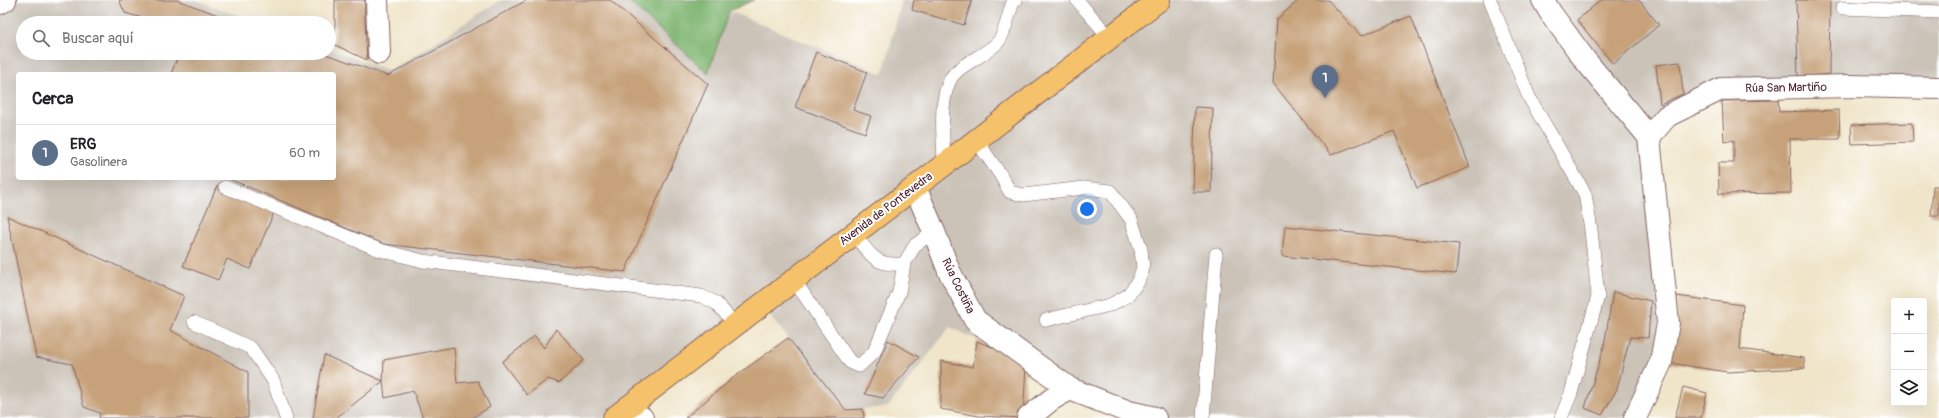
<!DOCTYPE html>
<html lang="es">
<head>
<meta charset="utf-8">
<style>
	body { margin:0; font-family:Pangolin,sans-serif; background:#f2f2f2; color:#202124 }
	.controls { position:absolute; right:12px; bottom:12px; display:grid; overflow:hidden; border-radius:4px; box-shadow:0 4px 16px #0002 }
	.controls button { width:36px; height:36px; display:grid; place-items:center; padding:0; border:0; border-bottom:1px solid #e0e0e0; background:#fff; color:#202124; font:20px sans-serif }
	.you { position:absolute; left:1087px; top:209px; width:14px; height:14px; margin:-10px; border:3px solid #fff; border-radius:50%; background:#1a73e8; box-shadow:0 0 0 6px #1a73e833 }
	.badge { display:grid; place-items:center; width:26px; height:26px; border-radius:50%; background:#d93025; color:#fff; font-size:13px; font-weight:700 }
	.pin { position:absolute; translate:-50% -33px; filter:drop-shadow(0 1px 2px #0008) }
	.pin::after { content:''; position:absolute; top:21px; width:14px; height:12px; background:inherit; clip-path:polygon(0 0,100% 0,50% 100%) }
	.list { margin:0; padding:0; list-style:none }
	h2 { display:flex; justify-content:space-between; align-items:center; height:52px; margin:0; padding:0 16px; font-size:17px }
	h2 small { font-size:13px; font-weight:400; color:#757577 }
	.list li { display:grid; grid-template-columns:26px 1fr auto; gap:12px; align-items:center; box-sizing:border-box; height:56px; padding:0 16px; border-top:1px solid #e0e0e0 }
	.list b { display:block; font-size:15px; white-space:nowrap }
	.list p { margin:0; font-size:13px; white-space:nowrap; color:#757577 }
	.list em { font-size:13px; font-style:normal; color:#757577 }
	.icon { flex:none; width:22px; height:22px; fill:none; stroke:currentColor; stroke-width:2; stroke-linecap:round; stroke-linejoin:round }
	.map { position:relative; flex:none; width:1939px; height:418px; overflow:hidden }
	.search { position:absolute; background:#fff; box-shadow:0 4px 16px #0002; left:16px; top:16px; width:320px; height:44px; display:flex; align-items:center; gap:10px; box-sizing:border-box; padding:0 14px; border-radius:22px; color:#757577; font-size:15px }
	.panel { position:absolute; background:#fff; box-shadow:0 4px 16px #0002; left:16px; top:72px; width:320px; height:108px; border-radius:4px }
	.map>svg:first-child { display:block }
	.industrial { fill:#cbc3b8; fill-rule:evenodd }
	.forest { fill:#80b672; stroke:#656a4e }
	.building { fill:#c6a179 }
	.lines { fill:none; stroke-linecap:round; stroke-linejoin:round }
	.lane-casing { stroke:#846462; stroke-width:14 }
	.street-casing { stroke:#846462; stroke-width:24 }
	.primary-casing { stroke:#846462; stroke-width:24 }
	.lane { stroke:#fff; stroke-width:13 }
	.street { stroke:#fff; stroke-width:22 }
	.primary { stroke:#f5c16b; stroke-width:22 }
	.labels { text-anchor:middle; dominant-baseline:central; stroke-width:4; stroke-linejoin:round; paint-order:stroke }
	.street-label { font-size:12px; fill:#4a1f2b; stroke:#fff }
</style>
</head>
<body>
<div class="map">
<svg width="1939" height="418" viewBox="0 0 1939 418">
	<rect width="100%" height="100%" fill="#fff"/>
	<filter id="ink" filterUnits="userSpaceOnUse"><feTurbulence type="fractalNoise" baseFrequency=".025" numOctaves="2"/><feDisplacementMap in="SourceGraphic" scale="8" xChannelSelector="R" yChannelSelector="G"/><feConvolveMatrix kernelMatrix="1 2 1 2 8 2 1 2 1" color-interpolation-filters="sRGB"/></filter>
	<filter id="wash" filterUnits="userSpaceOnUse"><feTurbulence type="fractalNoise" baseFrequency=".012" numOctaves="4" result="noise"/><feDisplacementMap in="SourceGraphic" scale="16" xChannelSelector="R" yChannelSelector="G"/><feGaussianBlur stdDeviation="0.9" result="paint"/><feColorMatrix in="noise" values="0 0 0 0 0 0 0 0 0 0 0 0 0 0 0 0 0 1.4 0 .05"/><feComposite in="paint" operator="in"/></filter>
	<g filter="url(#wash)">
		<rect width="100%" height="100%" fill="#f0e5c9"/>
		<!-- industrial -->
		<path class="industrial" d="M5 0H195L258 23H23V53H329V49L390 71 501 0H627L708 73 729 11 883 74 902 0H1939V80L1721 89 1649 137 1661 362 1635 418H1155L1129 412 950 327 888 407 846 410 761 305 614 418H0V3ZM18 74H334V178H18Z"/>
		<!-- forest -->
		<path class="forest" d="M627 0H754L729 11 708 73Z"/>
		<g id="blocks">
			<!-- building -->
			<path class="building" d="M119 0H177L240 23H160L125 13Z
				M335 0H364L367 60 335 45Z
				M527 0H610L708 84 625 272 384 244 227 178H334V74H171L179 53H323L388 76Z
				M914 0H972L964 25 912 10Z
				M1299 0H1328L1361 36 1411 16 1470 167 1417 188 1394 131 1331 155 1273 83 1277 19Z
				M1601 0H1639L1659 25 1613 64 1577 20Z
				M1796 0H1830L1829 74 1798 77Z
				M816 52 867 72 853 110 871 116 865 133 795 107Z
				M1680 62 1683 94 1660 104 1656 65Z
				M1778 100 1779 112 1839 110 1840 139H1790L1791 193 1719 194 1718 163H1734V140L1724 142 1722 101Z
				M1195 107 1213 108 1211 192H1193Z
				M1912 123 1913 142 1852 144 1851 125Z
				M217 186 275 210 250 269 227 259 218 280 183 266Z
				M1933 186H1939V216H1931Z
				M7 216 184 296 170 330 248 372V418H99L100 413 84 407 72 364 36 357Z
				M1285 226 1459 244 1456 274 1282 256Z
				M1613 292 1651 301 1648 338 1630 337 1617 389 1602 415 1585 408 1604 346Z
				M1677 296 1743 305 1740 349 1804 358 1805 368 1727 372 1670 363 1676 324Z
				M556 329 584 360 559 383 548 379 527 395 502 362 535 336 544 348Z
				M788 338 846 410 863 409 864 418H685L733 378Z
				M888 340 919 357 883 398 865 394Z
				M977 341 997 349 1026 366 1023 418 979 416 941 409V361L973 367Z
				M454 347 457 383 478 381 490 407 472 418H423L413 391 385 398 383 381 384 360Z
				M324 355 383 381 336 418H313Z
				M1683 387 1707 393 1701 418H1675Z"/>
		</g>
	</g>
	<g filter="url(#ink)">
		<use href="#blocks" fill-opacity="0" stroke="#846462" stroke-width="1"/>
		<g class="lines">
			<defs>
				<path id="lane" d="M1077 0 1110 38
					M1490 0 1529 97 1585 194 1591 230 1598 296 1571 393 1561 418
					M1842 8 1939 12
					M976 140 1000 174 1010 192 1023 195 1084 188 1110 191 1131 219 1141 249 1143 268 1138 282 1127 296 1110 305 1046 320
					M944 165C944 138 938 105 950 80 958 64 986 56 998 42 1005 34 1009 12 1013 2L1016 0
					M225 187 380 250 423 261 701 296 716 303 736 325
					M854 234C872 256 874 266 904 264
					M794 280 850 362 859 366 874 352 899 292 904 264 915 245 934 232
					M194 322 251 348 273 380 286 418
					M1203 418 1216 254"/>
				<path id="street" d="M377 0 379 53
					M1543 0 1550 12 1585 60 1649 137 1668 323 1661 362 1635 418
					M0 3 5 0
					M1649 137 1667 116 1721 89 1851 86 1939 88
					M915 187 934 232 949 271 975 320 1070 389 1129 412 1155 418
					M627 408 642 418
					M1028 418 1052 399 1070 389"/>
				<path id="primary" d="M614 418 1159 0"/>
			</defs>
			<!-- lane casing -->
			<use href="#lane" class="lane-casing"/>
			<!-- street casing -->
			<use href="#street" class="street-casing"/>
			<!-- primary casing -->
			<use href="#primary" class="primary-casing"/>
			<!-- lane -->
			<use href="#lane" class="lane"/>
			<!-- street -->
			<use href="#street" class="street"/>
			<!-- primary -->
			<use href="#primary" class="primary"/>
		</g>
	</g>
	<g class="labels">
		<!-- street labels -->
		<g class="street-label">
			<text transform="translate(1786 88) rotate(-1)">Rúa San Martiño</text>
			<text transform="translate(886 209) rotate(-37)">Avenida de Pontevedra</text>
			<text transform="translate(958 286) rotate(64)">Rúa Costiña</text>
		</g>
	</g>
</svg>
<div class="controls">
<button>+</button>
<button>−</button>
<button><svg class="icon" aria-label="layers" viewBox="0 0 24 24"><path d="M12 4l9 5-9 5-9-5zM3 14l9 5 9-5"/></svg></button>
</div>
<div class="you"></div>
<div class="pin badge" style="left:1325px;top:98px;background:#5c6f8a">1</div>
<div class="search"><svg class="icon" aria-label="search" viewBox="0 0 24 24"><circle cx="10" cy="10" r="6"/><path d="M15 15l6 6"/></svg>Buscar aquí</div>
<section class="panel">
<h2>Cerca<small></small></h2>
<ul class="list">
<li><span class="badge" style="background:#5c6f8a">1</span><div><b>ERG</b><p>Gasolinera</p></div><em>60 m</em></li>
</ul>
</section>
</div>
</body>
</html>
